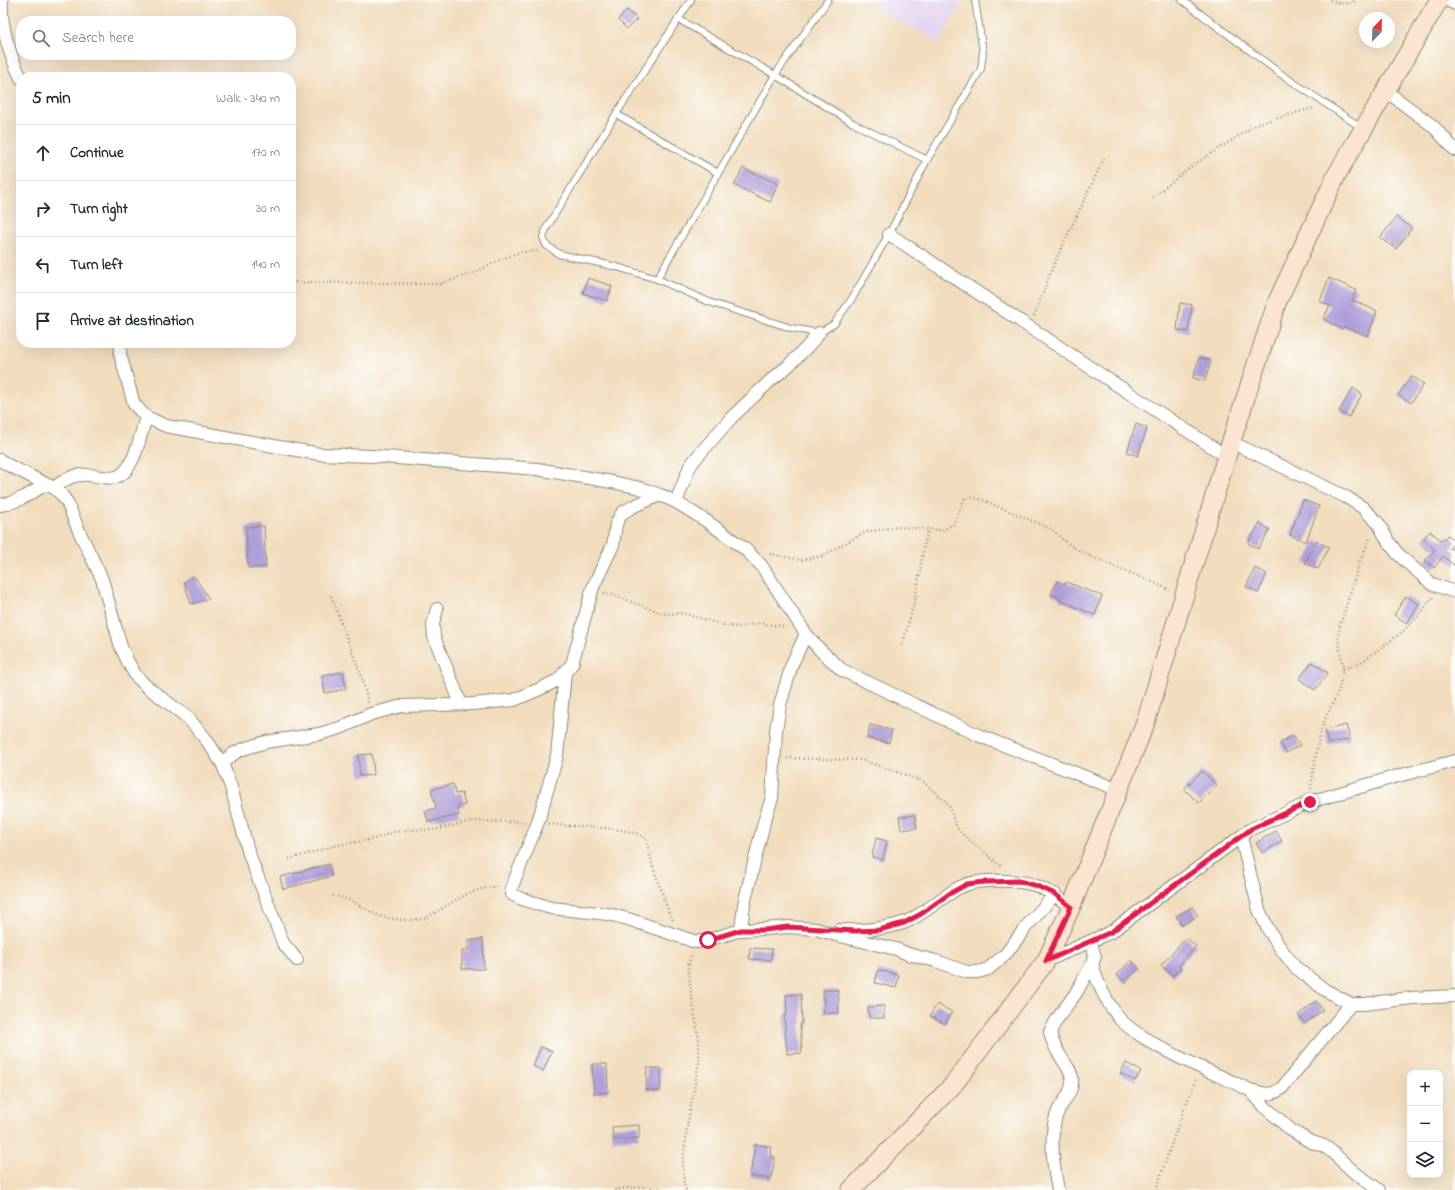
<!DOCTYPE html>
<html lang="en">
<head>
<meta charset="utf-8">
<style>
	body { margin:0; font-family:"Indie Flower",sans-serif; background:#f2f2f3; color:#1f2937 }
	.controls { position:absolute; right:12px; bottom:12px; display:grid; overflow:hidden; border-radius:8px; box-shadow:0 4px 16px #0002 }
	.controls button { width:36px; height:36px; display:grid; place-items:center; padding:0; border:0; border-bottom:1px solid #e0e1e3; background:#fff; color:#1f2937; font:20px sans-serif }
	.compass { position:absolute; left:1359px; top:12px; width:36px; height:36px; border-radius:50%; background:#fff; box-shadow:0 4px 16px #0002; rotate:23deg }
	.stop { position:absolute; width:12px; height:12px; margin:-9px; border:3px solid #e11d48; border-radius:50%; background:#fff }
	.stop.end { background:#e11d48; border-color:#fff; box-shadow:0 1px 4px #0008 }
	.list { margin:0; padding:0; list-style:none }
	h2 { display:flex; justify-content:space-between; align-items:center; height:52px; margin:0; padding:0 16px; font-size:17px }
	h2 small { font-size:13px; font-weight:400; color:#747a83 }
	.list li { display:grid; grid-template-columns:26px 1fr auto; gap:12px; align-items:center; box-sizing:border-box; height:56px; padding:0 16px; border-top:1px solid #e0e1e3 }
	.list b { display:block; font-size:15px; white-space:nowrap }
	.list em { font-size:13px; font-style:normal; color:#747a83 }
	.icon { flex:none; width:22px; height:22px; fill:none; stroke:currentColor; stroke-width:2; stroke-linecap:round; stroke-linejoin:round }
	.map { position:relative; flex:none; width:1455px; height:1190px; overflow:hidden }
	.search { position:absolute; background:#fff; box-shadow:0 4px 16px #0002; left:16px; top:16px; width:280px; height:44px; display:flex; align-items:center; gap:10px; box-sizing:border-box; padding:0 14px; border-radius:16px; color:#747a83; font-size:15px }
	.panel { position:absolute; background:#fff; box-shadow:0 4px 16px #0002; left:16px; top:72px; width:280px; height:276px; border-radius:16px }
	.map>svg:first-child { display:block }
	.built { fill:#e4d3f2 }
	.building { fill:#ad9dd8 }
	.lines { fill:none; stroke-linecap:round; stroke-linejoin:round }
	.lane-casing { stroke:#888c78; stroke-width:8 }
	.street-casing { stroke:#888c78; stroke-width:14 }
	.secondary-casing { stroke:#888c78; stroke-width:20 }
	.path { stroke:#888c78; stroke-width:2.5; stroke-dasharray:1 3; stroke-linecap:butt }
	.lane { stroke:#fff; stroke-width:6 }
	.street { stroke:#fff; stroke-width:12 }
	.secondary { stroke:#fde4d1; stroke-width:18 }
	.route { stroke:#e11d48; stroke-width:5 }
</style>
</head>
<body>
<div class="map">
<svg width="1455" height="1190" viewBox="0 0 1455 1190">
	<rect width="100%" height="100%" fill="#fdfcf7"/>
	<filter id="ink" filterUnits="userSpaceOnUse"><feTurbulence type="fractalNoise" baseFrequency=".025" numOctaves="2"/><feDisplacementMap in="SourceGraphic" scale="8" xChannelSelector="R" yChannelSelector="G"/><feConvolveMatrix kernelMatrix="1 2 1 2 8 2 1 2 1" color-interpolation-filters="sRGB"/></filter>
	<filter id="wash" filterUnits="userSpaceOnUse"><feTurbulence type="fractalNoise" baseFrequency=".012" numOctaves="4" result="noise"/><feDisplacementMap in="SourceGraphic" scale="16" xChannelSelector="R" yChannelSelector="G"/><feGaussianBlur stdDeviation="0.9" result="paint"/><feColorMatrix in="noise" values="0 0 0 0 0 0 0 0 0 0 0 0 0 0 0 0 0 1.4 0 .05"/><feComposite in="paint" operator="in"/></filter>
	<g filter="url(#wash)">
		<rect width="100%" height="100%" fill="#f2dcbd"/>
		<!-- built -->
		<path class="built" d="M864 0H963L939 43Z"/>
		<g id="blocks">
			<!-- building -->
			<path class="building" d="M627 10 637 19 627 29 618 20Z
				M743 168 778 184 770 202 734 185Z
				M1396 217 1412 228 1396 249 1380 238Z
				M588 278 612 286 607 301 583 293Z
				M1329 278 1356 290 1352 300 1377 311 1368 336 1344 327 1342 329 1323 319 1330 306 1320 301Z
				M1180 303 1192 305 1188 332 1177 330Z
				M1199 357 1211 361 1205 381 1193 378Z
				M1411 376 1424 384 1411 403 1398 395Z
				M1353 388 1362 394 1349 417 1339 411Z
				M1136 424 1147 428 1138 456 1127 452Z
				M1303 500 1319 506 1306 542 1290 535Z
				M1260 523 1270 530 1258 549 1248 543Z
				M264 526 266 568H248L246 527Z
				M1430 531 1442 541 1448 535 1455 541 1450 548 1455 552V566L1443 556 1434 568 1425 560 1435 550 1423 539Z
				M1316 541 1329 547 1318 569 1305 563Z
				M1255 568 1267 574 1258 593 1246 587Z
				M194 576 209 599 191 604 184 582Z
				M1057 581 1065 584 1066 582 1102 596 1095 615 1059 600 1060 598 1051 594Z
				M1406 596 1419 604 1407 623 1394 615Z
				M1312 662 1328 673 1315 690 1299 679Z
				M343 672 346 689 325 693 322 676Z
				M870 725 892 730 889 743 867 738Z
				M1346 725 1350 739 1328 744 1325 730Z
				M1293 735 1300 745 1286 753 1280 743Z
				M372 754 374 775 360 776 358 755Z
				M1202 771 1217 785 1199 803 1184 789Z
				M453 784 455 794 462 793 465 805 457 807 459 815 428 822 425 811 436 808 431 789Z
				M915 815 917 828 901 830 899 817Z
				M1276 831 1282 841 1262 853 1256 843Z
				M876 838 887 841 883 860 872 857Z
				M329 864 332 876 283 889 280 877Z
				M1192 907 1198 916 1182 925 1176 916Z
				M1186 938 1196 946 1179 966 1181 968 1173 976 1161 965Z
				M483 939 484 969H462V951H468V940Z
				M750 948 772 949 771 960 749 959Z
				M1131 960 1139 968 1125 983 1117 975Z
				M878 970 899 975 896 988 875 983Z
				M823 990H838L839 1013H824Z
				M801 994 802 1024H800L802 1053 787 1054 784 1015H787L786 995Z
				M1316 1001 1323 1010 1305 1024 1298 1015Z
				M937 1004 952 1012 945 1024 930 1016Z
				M884 1006V1018H869L868 1007Z
				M541 1047 552 1051 543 1071 533 1066Z
				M1126 1063 1141 1071 1135 1081 1120 1073Z
				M592 1064H607L608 1092 594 1094Z
				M647 1068H661L660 1091 646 1090Z
				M639 1125V1138L613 1140 612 1127Z
				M755 1144 771 1147 770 1156 775 1157 771 1179 750 1176Z"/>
		</g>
	</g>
	<g filter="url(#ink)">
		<use href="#blocks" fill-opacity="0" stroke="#888c78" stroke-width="1"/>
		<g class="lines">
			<defs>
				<path id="lane" d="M691 0 616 114 547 227 543 237 546 245 559 254 617 267 657 279 709 302 791 328 819 333 834 324 853 297 889 234 927 160 981 69 983 52 975 0
					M1182 0 1281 74 1362 128
					M678 19 775 75 853 123 927 160
					M616 114 718 173
					M657 279 775 75 828 0"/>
				<path id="street" d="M2 0C0 25 10 56 21 78
					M1447 0 1455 4
					M1386 91 1433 126 1455 150
					M889 234 1100 374 1226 456
					M121 343 120 354 134 404 146 417 166 426 279 447 320 454 371 456 537 469 612 482 640 488 660 495 676 502 708 522 745 549 761 565 806 634 821 651 842 670 980 736 1119 790
					M1231 442 1346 497 1362 507 1378 523 1388 541 1397 553 1409 564 1432 584 1455 592
					M0 460 8 465 54 488 61 494 67 502 79 531 102 579 121 647 128 662 136 676 146 686 188 718 205 738 222 763 231 787 249 854 283 943 297 960
					M54 488C62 482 71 475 81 475 98 473 117 487 129 466 138 452 141 433 146 417
					M676 502 690 466 697 457 731 418 770 381 788 366 808 346 819 333
					M0 505C19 502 30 494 46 484
					M437 609 433 624 434 637 461 704
					M565 673 557 756 538 822 511 889 512 894 519 898 551 908 608 914 628 919 696 942 708 940 741 930 765 929 788 927 816 929 840 936 896 949 908 954 936 961 967 972H978L988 969 1005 955 1026 927 1055 894
					M222 763 233 754 243 749 266 742 319 734 340 728 371 714 402 706 473 704 514 700 540 689 558 680 572 664 593 587 613 545 616 524 622 513 634 506 660 495
					M1241 837 1259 910 1268 929 1281 949 1295 967 1325 990 1351 1004H1364L1412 998 1455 996
					M741 930 744 904 764 822 772 798 776 731 780 705 792 664 806 634
					M839 930C861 931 882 930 903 923 920 917 934 903 949 894 954 890 962 886 968 884 984 879 1021 880 1037 886 1050 891 1060 899 1071 907
					M1046 961 1111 932 1251 829 1310 802 1394 777 1455 761
					M1092 964C1097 982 1107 1003 1119 1018 1127 1028 1140 1035 1151 1042 1182 1061 1217 1074 1250 1090 1263 1093 1268 1097 1281 1089L1351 1004
					M1250 1090 1266 1108 1291 1130 1309 1141 1324 1146 1331 1151 1355 1173 1379 1190
					M1058 1190C1053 1166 1048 1131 1059 1109 1065 1099 1073 1091 1072 1079 1072 1071 1065 1064 1061 1057 1056 1050 1052 1041 1050 1032L1057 1019 1076 993 1092 964 1095 957 1091 942"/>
				<path id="secondary" d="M851 1190 953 1085 1046 961 1071 907 1145 724 1231 442 1277 302 1337 174 1439 0"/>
			</defs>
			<!-- lane casing -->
			<use href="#lane" class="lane-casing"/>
			<!-- street casing -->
			<use href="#street" class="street-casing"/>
			<!-- secondary casing -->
			<use href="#secondary" class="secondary-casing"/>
			<!-- path -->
			<path class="path" d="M1330 0C1340 5 1348 4 1357 0
				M1153 197 1192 166 1257 124 1313 108
				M291 282 439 284 476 272 502 259 520 252 538 251
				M1034 316 1054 264 1104 158
				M770 554 802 560 822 556 866 532 897 527 943 530 954 524 965 498 972 497 983 500 1049 528C1058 533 1064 542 1073 547 1104 564 1139 575 1170 590
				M604 593 616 596 662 613 667 614 682 613 727 626 740 627 758 623 786 627
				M331 596 363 681 368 703
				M902 646 915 600 924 546 928 530
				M1343 669 1359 664 1401 633 1419 615 1433 597
				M787 758 862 760 914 778 924 782 949 805 955 824 961 833 1002 867
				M1311 789 1313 771 1320 734 1325 719 1339 690 1343 669 1338 637 1340 626 1360 561 1371 536
				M549 824C576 828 624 825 646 838L653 867 669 913 673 920
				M289 859 338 845 374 839 394 832 408 830H433L474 821 525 822
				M333 896C349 897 359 906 373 913 386 920 412 922 425 918 449 906 471 886 499 887
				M615 1190C633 1186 649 1186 667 1190
				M686 1190 684 1185 683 1163 687 1127 699 1062V1041L690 985 688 966 692 953
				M1156 1190 1178 1125 1196 1079"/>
			<!-- lane -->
			<use href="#lane" class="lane"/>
			<!-- street -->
			<use href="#street" class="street"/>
			<!-- secondary -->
			<use href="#secondary" class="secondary"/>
		</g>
	</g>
	<g class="lines" filter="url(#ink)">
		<!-- route -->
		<path class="route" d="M708 940 741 930H765L788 927 855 931 879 930 904 923 921 914 949 894 967 884 985 882 1019 881 1037 886 1055 894 1071 907 1046 961 1111 932 1251 829 1310 802"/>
	</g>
</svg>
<div class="controls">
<button>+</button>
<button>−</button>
<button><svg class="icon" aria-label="layers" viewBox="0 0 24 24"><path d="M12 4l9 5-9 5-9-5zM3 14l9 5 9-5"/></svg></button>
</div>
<svg class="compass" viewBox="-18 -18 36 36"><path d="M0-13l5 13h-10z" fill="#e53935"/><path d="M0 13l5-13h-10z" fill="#747a83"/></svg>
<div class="stop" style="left:708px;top:940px"></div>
<div class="stop end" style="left:1310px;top:802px"></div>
<div class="search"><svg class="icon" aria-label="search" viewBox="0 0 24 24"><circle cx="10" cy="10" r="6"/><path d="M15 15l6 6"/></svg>Search here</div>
<section class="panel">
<h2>5 min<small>Walk · 340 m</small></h2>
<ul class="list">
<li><svg class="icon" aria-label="ahead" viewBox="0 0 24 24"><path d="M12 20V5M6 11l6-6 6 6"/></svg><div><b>Continue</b></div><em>170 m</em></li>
<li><svg class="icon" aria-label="right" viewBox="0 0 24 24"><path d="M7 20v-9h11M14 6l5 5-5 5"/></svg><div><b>Turn right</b></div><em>30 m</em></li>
<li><svg class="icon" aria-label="left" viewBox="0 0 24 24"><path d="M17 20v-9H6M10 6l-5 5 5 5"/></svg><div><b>Turn left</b></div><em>140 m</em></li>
<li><svg class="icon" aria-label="arrive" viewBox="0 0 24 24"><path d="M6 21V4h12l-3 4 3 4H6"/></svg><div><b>Arrive at destination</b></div></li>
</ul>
</section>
</div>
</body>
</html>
